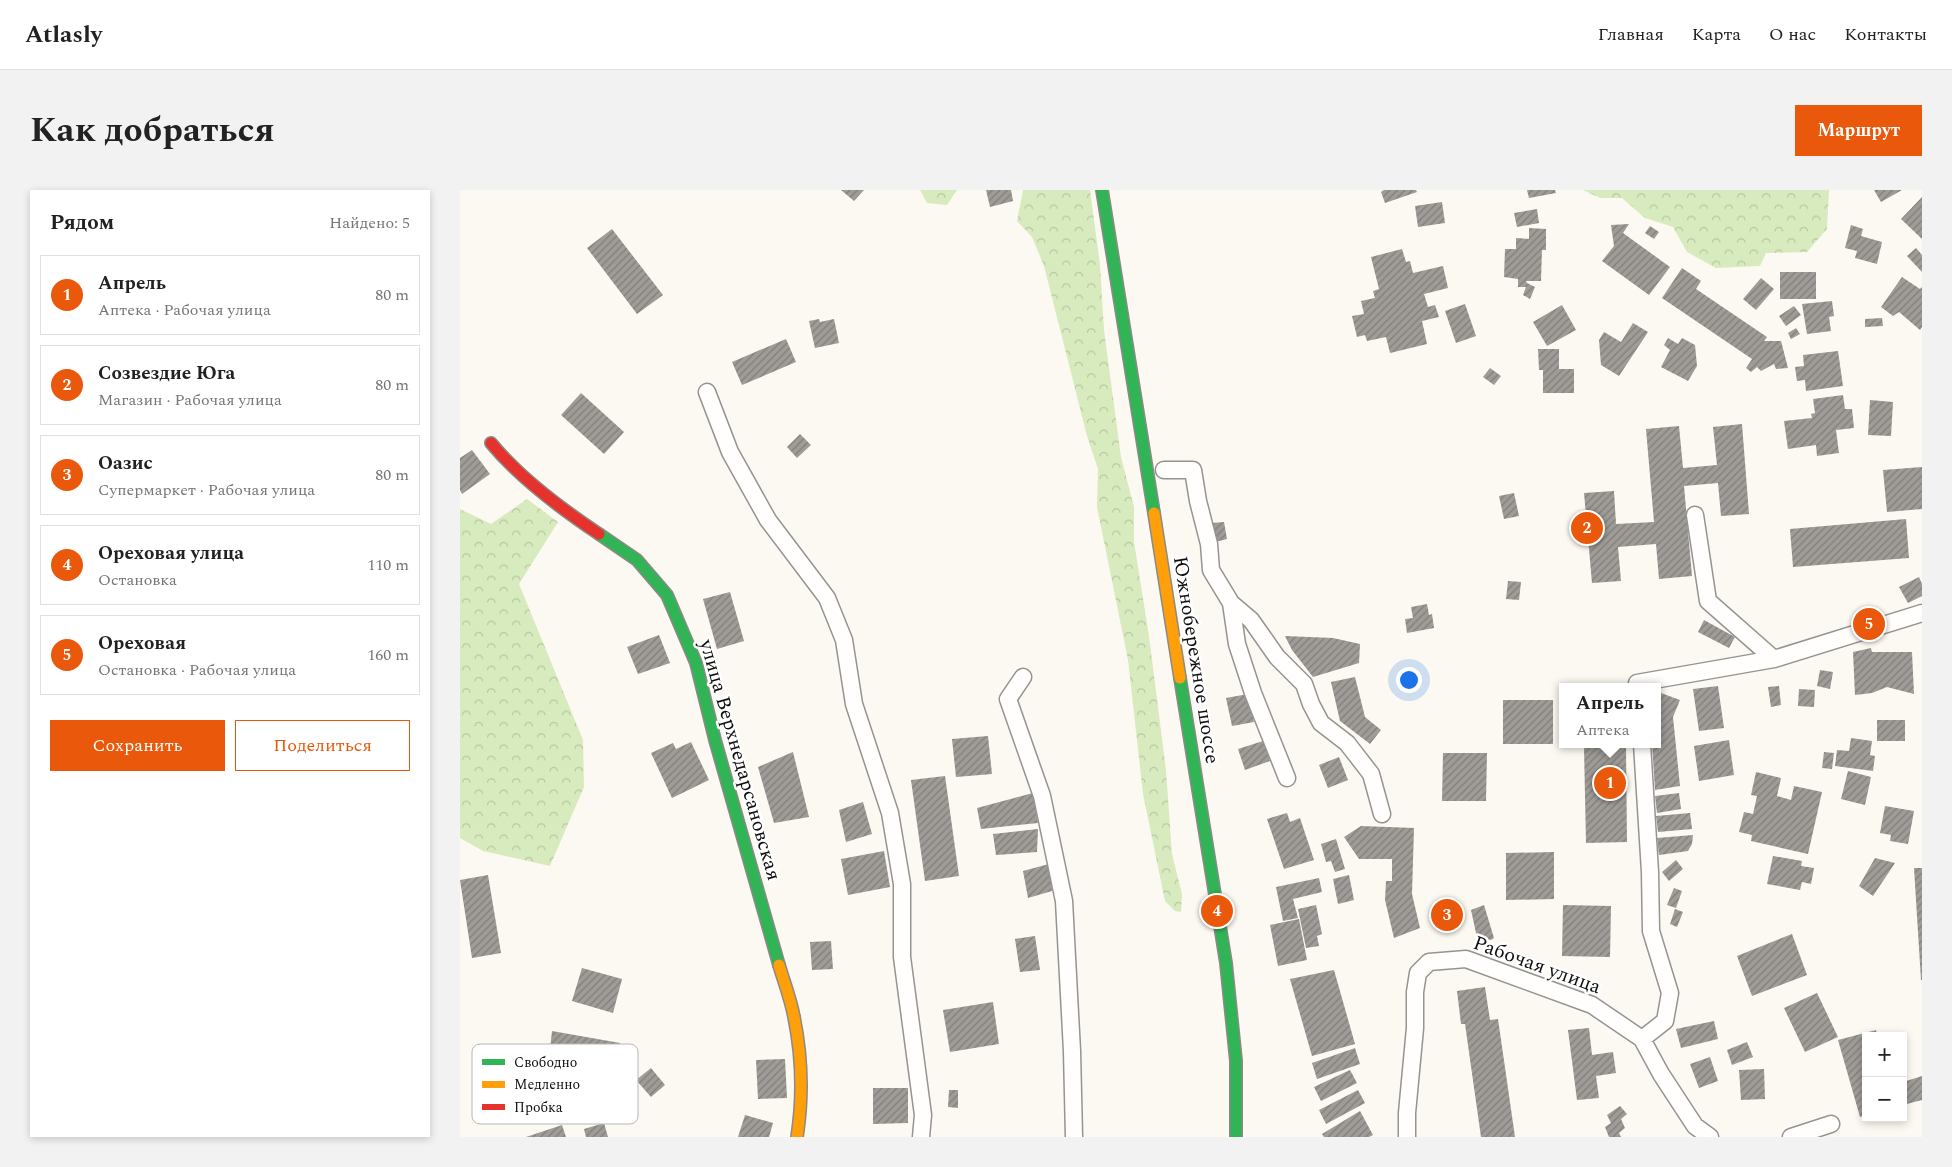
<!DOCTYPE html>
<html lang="ru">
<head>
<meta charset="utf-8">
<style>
	body { margin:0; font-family:Spectral,serif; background:#f2f2f2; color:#222 }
	.controls { position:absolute; right:15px; bottom:15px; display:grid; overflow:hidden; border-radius:0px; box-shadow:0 2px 8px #0003 }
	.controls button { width:45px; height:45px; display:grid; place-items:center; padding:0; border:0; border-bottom:1px solid #e0e0e0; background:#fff; color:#222; font:25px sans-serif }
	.you { position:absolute; left:948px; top:489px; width:18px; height:18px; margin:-12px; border:4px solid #fff; border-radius:50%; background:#1a73e8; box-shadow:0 0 0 8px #1a73e833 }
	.badge { display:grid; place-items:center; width:32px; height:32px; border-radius:50%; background:#ea580c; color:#fff; font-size:16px; font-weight:700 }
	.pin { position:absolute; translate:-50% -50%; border:2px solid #fff; box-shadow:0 1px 5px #0006 }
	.popup { position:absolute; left:1099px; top:493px; width:102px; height:65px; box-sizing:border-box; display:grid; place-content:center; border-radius:0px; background:#fff; filter:drop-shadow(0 1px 4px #0005); font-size:16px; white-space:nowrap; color:#767676 }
	.popup b { font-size:19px; color:#222 }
	.popup::after { content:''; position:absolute; left:50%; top:100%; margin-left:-10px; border:10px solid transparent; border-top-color:#fff }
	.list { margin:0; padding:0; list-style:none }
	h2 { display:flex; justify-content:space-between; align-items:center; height:65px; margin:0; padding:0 20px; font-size:21px }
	h2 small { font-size:16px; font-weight:400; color:#767676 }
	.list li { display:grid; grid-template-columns:32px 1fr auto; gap:15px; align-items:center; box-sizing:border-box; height:80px; margin:0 10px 10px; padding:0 10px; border:1px solid #e0e0e0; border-radius:0px }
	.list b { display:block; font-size:19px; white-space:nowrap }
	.list p { margin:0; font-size:16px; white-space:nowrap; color:#767676 }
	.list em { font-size:16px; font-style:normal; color:#767676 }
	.actions { display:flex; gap:10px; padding:15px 20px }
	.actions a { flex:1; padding:11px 0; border:1px solid #ea580c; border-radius:0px; text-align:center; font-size:18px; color:#ea580c }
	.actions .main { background:#ea580c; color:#fff }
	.map { position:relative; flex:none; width:1462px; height:947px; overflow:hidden; border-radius:0px }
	header { display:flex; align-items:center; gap:30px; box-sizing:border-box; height:70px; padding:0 25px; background:#fff; border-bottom:1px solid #e0e0e0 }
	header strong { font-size:24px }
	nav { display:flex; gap:28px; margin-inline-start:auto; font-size:18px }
	.intro { display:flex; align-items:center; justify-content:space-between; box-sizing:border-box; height:120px; padding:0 30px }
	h1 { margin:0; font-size:35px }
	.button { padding:12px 22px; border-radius:0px; background:#ea580c; color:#fff; font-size:18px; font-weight:700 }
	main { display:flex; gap:30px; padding:0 30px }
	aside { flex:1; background:#fff; border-radius:0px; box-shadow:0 2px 8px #0003 }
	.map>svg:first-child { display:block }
	.forest { fill:url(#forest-crowns) }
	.building { fill:url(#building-hatch) }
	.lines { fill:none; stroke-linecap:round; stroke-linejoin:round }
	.street-casing { stroke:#959491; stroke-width:19 }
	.fast-casing { stroke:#8c8a87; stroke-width:14 }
	.slow-casing { stroke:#8c8a87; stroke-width:14 }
	.jam-casing { stroke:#8c8a87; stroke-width:14 }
	.street { stroke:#fffefd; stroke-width:16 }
	.fast { stroke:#30b455; stroke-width:11 }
	.slow { stroke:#ff9f0a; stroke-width:11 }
	.jam { stroke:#e5322d; stroke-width:11 }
	.labels { text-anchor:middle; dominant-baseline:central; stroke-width:5; stroke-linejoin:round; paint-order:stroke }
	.street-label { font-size:20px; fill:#0e0e0e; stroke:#fff }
	.key { fill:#fff; stroke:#b7b7b7; stroke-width:1 }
	.key-label { font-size:14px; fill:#0e0e0e }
</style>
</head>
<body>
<header>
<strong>Atlasly</strong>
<nav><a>Главная</a><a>Карта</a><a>О нас</a><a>Контакты</a></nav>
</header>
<div class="intro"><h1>Как добраться</h1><a class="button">Маршрут</a></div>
<main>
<aside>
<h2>Рядом<small>Найдено: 5</small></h2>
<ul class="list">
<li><span class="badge">1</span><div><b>Апрель</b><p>Аптека · Рабочая улица</p></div><em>80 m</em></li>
<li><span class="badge">2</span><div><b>Созвездие Юга</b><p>Магазин · Рабочая улица</p></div><em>80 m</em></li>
<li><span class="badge">3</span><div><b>Оазис</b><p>Супермаркет · Рабочая улица</p></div><em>80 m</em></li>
<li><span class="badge">4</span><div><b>Ореховая улица</b><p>Остановка</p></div><em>110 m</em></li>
<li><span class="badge">5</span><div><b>Ореховая</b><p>Остановка · Рабочая улица</p></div><em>160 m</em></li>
</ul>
<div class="actions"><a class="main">Сохранить</a><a>Поделиться</a></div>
</aside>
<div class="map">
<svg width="1462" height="947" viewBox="0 0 1462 947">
	<defs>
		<pattern id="forest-crowns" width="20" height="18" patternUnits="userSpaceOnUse" patternTransform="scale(1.25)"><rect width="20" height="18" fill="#d7ebbe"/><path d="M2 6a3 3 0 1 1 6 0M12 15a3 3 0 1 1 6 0" fill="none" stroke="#b7c8a2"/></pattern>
		<pattern id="building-hatch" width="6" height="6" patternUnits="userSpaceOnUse" patternTransform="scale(1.25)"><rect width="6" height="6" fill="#9f9c98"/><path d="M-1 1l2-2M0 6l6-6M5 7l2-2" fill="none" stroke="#807e7a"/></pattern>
	</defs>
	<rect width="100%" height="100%" fill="#fcf9f2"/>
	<!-- forest -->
	<path class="forest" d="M460 0H497L487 15 467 13Z
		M563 0H630L640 75 644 140 661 267 674 317V352L689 446 706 580 712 664 722 704 721 722 715 721 705 711 683 604 668 470 637 317 638 279 627 246 584 76 572 47 557 31Z
		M1123 0H1369L1367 39 1347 62 1306 63 1300 76 1256 78 1227 62 1213 37 1185 28 1162 8H1140Z
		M67 309 98 332 59 394 123 550 124 597 90 676 23 661 0 648V319L31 334Z"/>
	<!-- building -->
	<path class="building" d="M381 0H404L394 11Z
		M526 0H551L553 11 530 17Z
		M924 0H956L957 2 925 13 921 2Z
		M1067 0H1095L1096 3 1069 8Z
		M1414 0H1442L1421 12Z
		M1462 7V49L1441 29Z
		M982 12 985 33 958 37 955 16Z
		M1077 19 1079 33 1057 37 1054 23Z
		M1169 34 1163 43 1210 77 1189 105 1142 71 1154 56 1151 35Z
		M1391 35 1403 39 1401 46 1422 52 1417 74 1395 68 1397 61 1385 58Z
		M1190 36 1199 42 1194 49 1185 43Z
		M1069 38 1086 39V60H1082L1081 91H1066L1067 93 1075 97 1070 109 1063 105 1066 97H1058V89L1044 87 1045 59H1056V48L1069 49Z
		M152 39 203 105 177 124 127 58Z
		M1456 58 1462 65V82L1447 66Z
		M942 59 946 72 950 71 953 83 983 76 988 98 964 104 968 117 975 115 979 127 962 131 967 154 930 163 926 147 907 151 905 145 897 147 892 126 904 124 901 111 915 108 913 101 919 99 911 67Z
		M1222 78 1241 91 1236 99 1307 147 1304 151H1321L1328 178 1316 179 1314 174 1301 181 1297 177 1291 182 1286 178 1292 169 1202 108Z
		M1320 82H1356V109H1320Z
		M1442 87 1460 99 1462 97V137L1460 140 1439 122 1433 126 1421 117Z
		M1301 88 1314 99 1296 120 1283 109Z
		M1372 111 1374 126 1369 127 1371 141 1347 144 1342 114Z
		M1005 114 1016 146 996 153 985 121Z
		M1102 115 1116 140 1087 156 1073 132Z
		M1334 116 1341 125 1326 136 1319 126Z
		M1422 128 1423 136 1405 137V129Z
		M359 129 360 132 374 129 379 153 355 158 349 131Z
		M1173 133 1188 142 1159 186 1141 175 1139 150 1144 142 1161 152Z
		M1336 138 1340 144 1331 149 1328 143Z
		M1208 148 1218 154 1222 148 1235 155 1237 176 1228 191 1201 177 1210 160 1204 155Z
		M326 149 336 172 282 195 272 172Z
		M1078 159H1099V179H1114V203H1083V180H1079Z
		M1378 161 1383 196 1346 201 1345 190 1337 191 1335 177 1344 176 1343 165Z
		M1030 178 1041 186 1034 195 1023 187Z
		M121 203 164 242 144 264 101 225Z
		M1383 205 1385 219H1392L1394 238 1376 240 1379 263 1357 266 1356 255 1328 259 1324 231 1352 228 1351 224 1355 223 1353 209Z
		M1410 210 1433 212 1431 246 1408 245Z
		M1282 234 1289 324 1261 326 1258 293 1224 296 1232 386 1199 389 1196 354 1158 357 1161 391 1132 393 1124 303 1154 301 1156 334 1194 332 1186 239 1219 236 1223 278 1257 275 1253 237Z
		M340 244 351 255 337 268 327 257Z
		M12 260 30 284 2 304 0 300V268Z
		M1462 277V319L1427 322 1423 280Z
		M1054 303 1059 326 1044 329 1039 306Z
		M1446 329 1449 368 1333 377 1330 339Z
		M764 332 767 349 755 352 752 333Z
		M1459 387 1462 394V406L1448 413 1439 397Z
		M1048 391 1061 392 1059 410 1046 409Z
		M270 402 284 451 257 459 243 409Z
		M967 414 969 425 972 424 974 438 947 443 945 429 953 428 951 417Z
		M1244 430 1275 447 1269 458 1238 442Z
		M199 445 210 473 178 484 167 457Z
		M825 446 873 448 900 454 899 473 853 487 832 460Z
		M1411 458 1412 462H1452L1454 504 1427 497 1412 503 1395 505 1393 462Z
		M1360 480 1373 482 1370 499 1357 496Z
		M895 487 905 527 921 540 910 554 880 531 871 492Z
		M1258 496 1264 538 1239 541 1233 499Z
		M1319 496 1321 515 1311 517 1308 497Z
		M1339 499 1355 500 1354 517 1338 516Z
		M1201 503 1220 510 1213 527 1220 596 1195 600 1192 554H1198V514Z
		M788 504 794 532 772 536 766 508Z
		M1043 510H1093V554H1043Z
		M1417 530H1445V551H1417Z
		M528 546 532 584 496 587 492 549Z
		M1391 548 1412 551 1410 565 1415 566 1413 581 1375 576 1377 560 1389 561Z
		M1269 550 1274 585 1239 591 1234 556Z
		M803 551 810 571 785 580 778 559Z
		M231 552 249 590 212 608 191 563 213 553 216 559Z
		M1124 558H1166L1167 652 1126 653Z
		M333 562 349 627 314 633 298 577Z
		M1364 562 1374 563 1372 579 1362 578Z
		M983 563H1027L1026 611H982Z
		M879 567 888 590 868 598 859 575Z
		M1388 581 1411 587 1405 615 1381 609Z
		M1296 582 1321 588 1317 606 1331 610 1334 596 1362 602 1348 664 1291 651 1292 645 1279 642 1284 622 1293 624 1297 606 1291 605Z
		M485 586 499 686 465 691 451 590Z
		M573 603 578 633 521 639 517 618Z
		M1219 603 1221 619 1197 623 1195 606Z
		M403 612 412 644 386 652 379 620Z
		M1425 616 1454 621 1448 654 1430 651 1431 645 1420 643Z
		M827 623 830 632 840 628 854 670 824 679 807 629Z
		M1230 623 1232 639 1198 642 1196 626Z
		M901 636 954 638 952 704 960 738 934 748 925 710 926 691H932V669H899L884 647Z
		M578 639 577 662 536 665 533 644Z
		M1233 645 1232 654 1228 661 1199 665 1197 648Z
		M876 649 885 679 875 682 871 671 866 672 861 654Z
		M424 661 430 697 388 705 381 669Z
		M1094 662V709L1046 710V663Z
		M1313 666 1342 671 1341 676 1354 678 1351 694 1342 692 1340 700 1307 694Z
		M1415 668 1435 673 1413 706 1399 696Z
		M1216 670 1223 679 1209 691 1202 682Z
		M589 674 592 701 568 708 563 681Z
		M1454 678H1462V790H1461Z
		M28 685 41 763 12 768 0 690Z
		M889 685 894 710 878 714 873 689Z
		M859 688 862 702 833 709 838 728 823 731 816 697Z
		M1214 698 1222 701 1216 718 1207 715Z
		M979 710 997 711 995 741 977 740Z
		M856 715 862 744 857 746 859 756 846 758 838 719Z
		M1024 715 1034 748 1031 750 1019 747 1016 743 1011 720Z
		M1103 715 1151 716 1150 767 1102 766Z
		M1215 719 1223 722 1217 737 1210 734Z
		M839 729 847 770 818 776 810 735Z
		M1332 744 1347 785 1292 806 1277 766Z
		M575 746 580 780 560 782 555 749Z
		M371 751 373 779 352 780 350 752Z
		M122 778 162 789 153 823 112 811Z
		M874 780 895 854 852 866 830 789Z
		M1025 797 1030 830 1038 829 1055 947H1021L1005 834H1001L997 801Z
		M1357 803 1378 847 1345 862 1324 818Z
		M533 812 539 854 490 862 483 820Z
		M1254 831 1258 849 1221 858 1216 839Z
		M1129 838 1132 865 1153 862 1156 883 1136 886 1139 908 1117 910 1108 840Z
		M1416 840 1417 846H1406V925L1400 927 1378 850Z
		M92 841 160 853 150 892 138 898 38 924 28 894 88 877Z
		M1287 852 1293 867 1272 875 1267 860Z
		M895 858 900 874 857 889 852 873Z
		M1250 867 1258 891 1239 898 1230 874Z
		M325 869 327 908 298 909 296 870Z
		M191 878 205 895 191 907 176 890Z
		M1304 879 1305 909 1281 910 1279 880Z
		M890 880 897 893 861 911 854 897Z
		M1462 886V910L1443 915V892Z
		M413 898H448V933L413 934Z
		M489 900H498V918L488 917Z
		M898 900 905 913 866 934 859 920Z
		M1160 916 1167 924 1161 929 1165 938 1159 943 1161 947H1149L1145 937 1151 933 1147 925Z
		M900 921 913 945 909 947H864L862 944Z
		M285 925 313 933 309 947H278Z
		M144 933 148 947H126L124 939Z
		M102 935 106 947H66Z"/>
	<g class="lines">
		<defs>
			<path id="street" d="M247 202 270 262 308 330 367 408 384 450 394 514 430 623 442 694V767L463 925 461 947
				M704 280H733L738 311 749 354 751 380 771 413 791 430 817 467 844 494 851 514 861 533 887 553 911 584 922 624
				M1235 325 1248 411 1314 469
				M771 413 777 454 793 503 827 588
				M563 487 548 509 582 606 604 711 612 861 614 947
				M1177 497V493L1314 469 1462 423
				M1182 849 1201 884 1235 936 1250 947
				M947 947V923L955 838V802L958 783 969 772 1006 769 1132 815 1182 849 1205 831 1210 803 1191 741 1190 682 1182 554
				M1331 947 1371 934"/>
			<path id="fast" d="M642 0 694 323
				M139 344 177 370 207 405 236 473 255 550 319 775
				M720 488 766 773 776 871V947"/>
			<path id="slow" d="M694 323 720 488
				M319 775C324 792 331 810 334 827 342 866 343 908 337 947"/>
			<path id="jam" d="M31 253C59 287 103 320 139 344"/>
		</defs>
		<!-- street casing -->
		<use href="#street" class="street-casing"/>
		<!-- fast casing -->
		<use href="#fast" class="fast-casing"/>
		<!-- slow casing -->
		<use href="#slow" class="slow-casing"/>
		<!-- jam casing -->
		<use href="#jam" class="jam-casing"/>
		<!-- street -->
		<use href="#street" class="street"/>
		<!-- fast -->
		<use href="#fast" class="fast"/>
		<!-- slow -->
		<use href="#slow" class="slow"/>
		<!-- jam -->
		<use href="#jam" class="jam"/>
	</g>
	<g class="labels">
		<!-- street labels -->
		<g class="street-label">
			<text transform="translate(736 470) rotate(81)">Южнобережное шоссе</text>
			<text transform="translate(280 570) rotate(74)">улица Верхнедарсановская</text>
			<text transform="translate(1077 775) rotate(20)">Рабочая улица</text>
		</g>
	</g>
	<!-- legend -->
	<rect x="12" y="854" width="166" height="80" rx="8" class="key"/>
	<rect x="22" y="869" width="23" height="6" fill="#30b455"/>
	<rect x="22" y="891" width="23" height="7" fill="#ff9f0a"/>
	<rect x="22" y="914" width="23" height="6" fill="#e5322d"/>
	<g class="key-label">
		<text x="54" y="877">Свободно</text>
		<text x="54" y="899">Медленно</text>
		<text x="54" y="922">Пробка</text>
	</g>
</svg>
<div class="controls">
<button>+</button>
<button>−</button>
</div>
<div class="you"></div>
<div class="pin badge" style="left:1150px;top:593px">1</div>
<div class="popup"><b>Апрель</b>Аптека</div>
<div class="pin badge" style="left:1127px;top:338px">2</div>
<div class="pin badge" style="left:987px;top:725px">3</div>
<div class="pin badge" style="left:757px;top:721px">4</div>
<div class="pin badge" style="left:1409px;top:434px">5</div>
</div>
</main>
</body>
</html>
